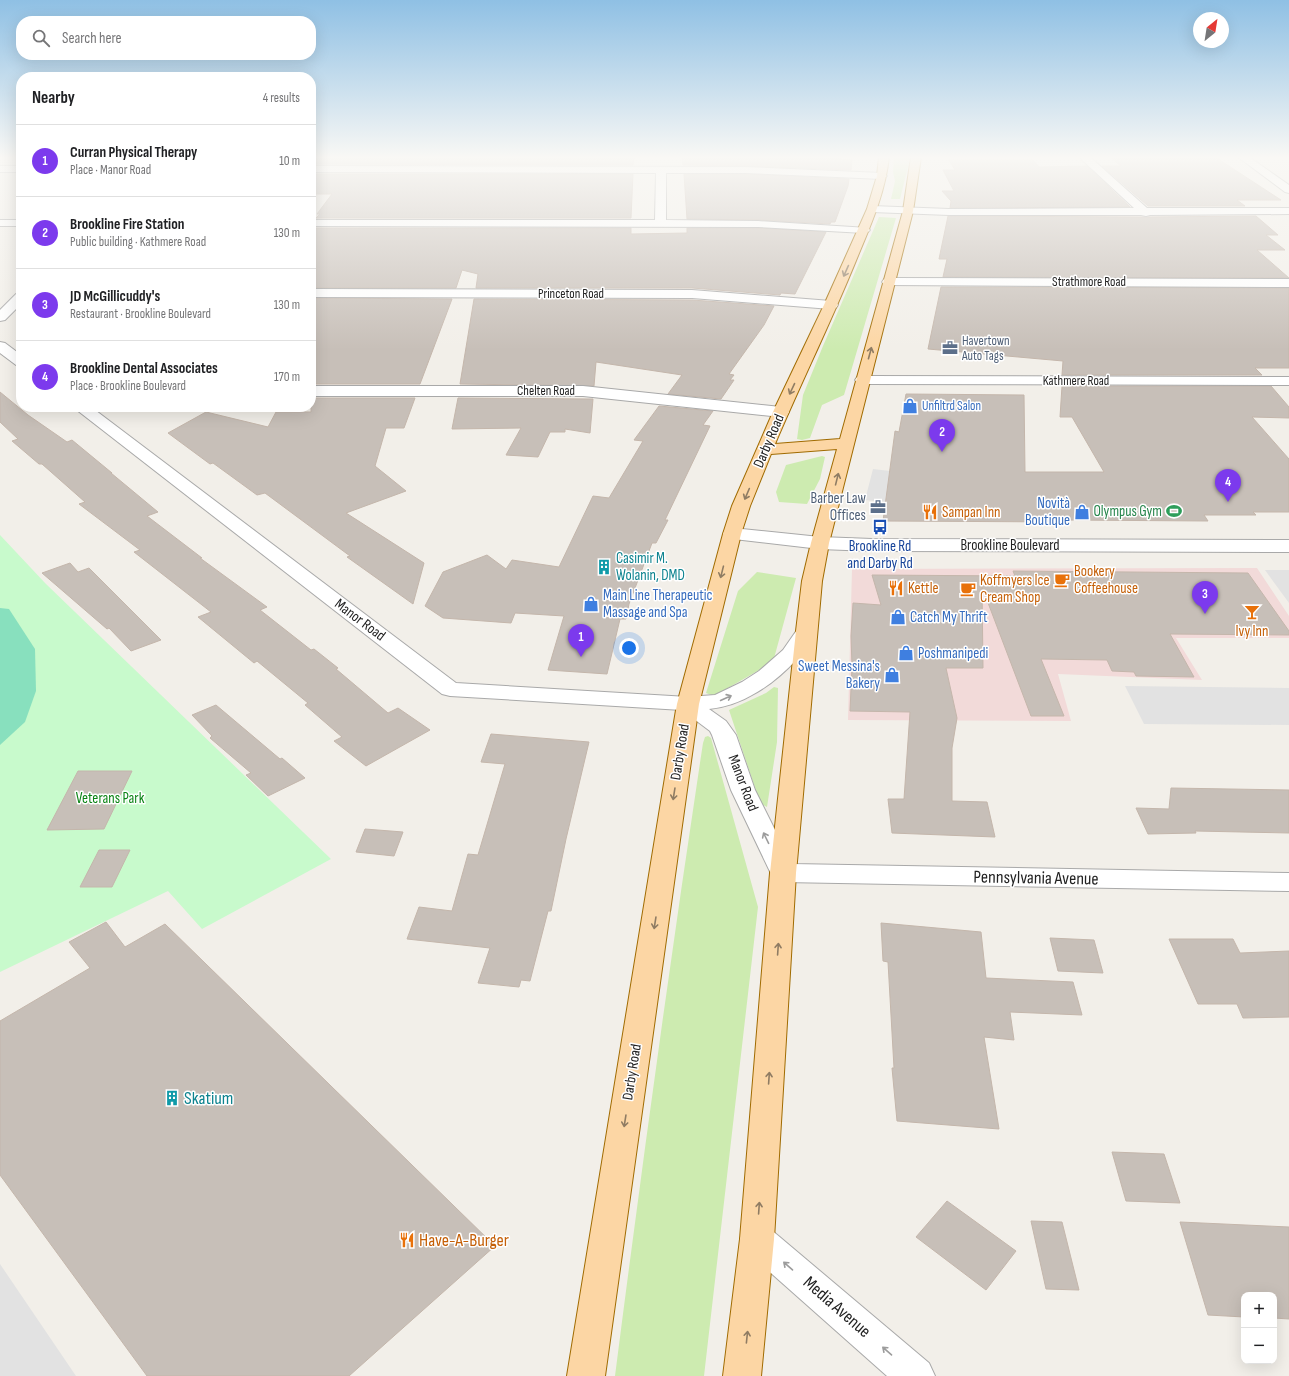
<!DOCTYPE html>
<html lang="en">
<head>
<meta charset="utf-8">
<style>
	body { margin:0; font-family:"Sofia Sans Condensed",sans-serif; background:#f6f6f6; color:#202124 }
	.controls { position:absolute; right:12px; bottom:12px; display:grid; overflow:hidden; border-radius:8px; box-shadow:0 4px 16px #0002 }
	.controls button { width:36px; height:36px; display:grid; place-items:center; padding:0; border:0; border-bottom:1px solid #e0e0e0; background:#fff; color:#202124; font:20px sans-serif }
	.compass { position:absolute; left:1193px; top:12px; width:36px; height:36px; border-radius:50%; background:#fff; box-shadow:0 4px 16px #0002; rotate:30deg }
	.you { position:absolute; left:629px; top:648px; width:14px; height:14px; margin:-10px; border:3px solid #fff; border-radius:50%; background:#1a73e8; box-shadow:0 0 0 6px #1a73e833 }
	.badge { display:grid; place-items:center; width:26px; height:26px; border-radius:50%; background:#7c3aed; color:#fff; font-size:13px; font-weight:700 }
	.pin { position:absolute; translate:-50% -33px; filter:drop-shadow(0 1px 2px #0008) }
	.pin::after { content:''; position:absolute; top:21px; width:14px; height:12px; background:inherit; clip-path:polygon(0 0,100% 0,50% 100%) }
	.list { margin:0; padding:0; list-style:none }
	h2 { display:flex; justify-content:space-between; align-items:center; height:52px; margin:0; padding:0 16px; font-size:17px }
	h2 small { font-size:13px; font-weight:400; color:#757577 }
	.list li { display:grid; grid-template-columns:26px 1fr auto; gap:12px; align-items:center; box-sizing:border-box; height:72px; padding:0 16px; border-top:1px solid #e0e0e0 }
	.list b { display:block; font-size:15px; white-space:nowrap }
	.list p { margin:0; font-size:13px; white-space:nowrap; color:#757577 }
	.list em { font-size:13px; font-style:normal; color:#757577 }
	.icon { flex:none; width:22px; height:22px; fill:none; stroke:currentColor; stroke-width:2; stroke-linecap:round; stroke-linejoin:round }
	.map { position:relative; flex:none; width:1289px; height:1376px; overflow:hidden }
	.search { position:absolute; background:#fff; box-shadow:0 4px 16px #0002; left:16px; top:16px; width:300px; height:44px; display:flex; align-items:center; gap:10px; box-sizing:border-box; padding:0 14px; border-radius:16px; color:#757577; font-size:15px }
	.panel { position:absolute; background:#fff; box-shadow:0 4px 16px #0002; left:16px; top:72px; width:300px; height:340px; border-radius:16px }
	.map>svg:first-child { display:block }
	.commercial { fill:#f2dad9 }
	.grass { fill:#cdebb0 }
	.park { fill:#c8facc }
	.pitch { fill:#88e0be }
	.parking { fill:#e2e2e2 }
	.building { fill:#c7bfb8; stroke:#c4b6ab }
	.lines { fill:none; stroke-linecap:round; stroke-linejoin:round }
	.minor-casing { stroke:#a9a9a9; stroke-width:2 }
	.tertiary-casing { stroke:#a9a9a9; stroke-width:2 }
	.primary-casing { stroke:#a06b00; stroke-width:2 }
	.minor { fill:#fff; fill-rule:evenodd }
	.tertiary { fill:#fff; fill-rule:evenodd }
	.primary { fill:#fcd6a4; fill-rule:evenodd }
	.oneway { stroke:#8f7c63 }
	.oneway2 { stroke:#9c9c9c }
	.labels { text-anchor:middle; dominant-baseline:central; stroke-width:3; stroke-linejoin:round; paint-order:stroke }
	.far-street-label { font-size:13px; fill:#222; stroke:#fff }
	.far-service-label { font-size:13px; fill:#4e5e75; stroke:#fff; text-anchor:start }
	.far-shop-label { font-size:13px; fill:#366cbe; stroke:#fff; text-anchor:start }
	.street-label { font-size:15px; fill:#222; stroke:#fff }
	.service-label { font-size:15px; fill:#4e5e75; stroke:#fff; text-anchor:end }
	.shop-label { font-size:15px; fill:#366cbe; stroke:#fff; text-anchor:start }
	.leisure-label { font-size:15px; fill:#27864d; stroke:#fff; text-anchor:end }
	.food-label { font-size:15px; fill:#c56008; stroke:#fff; text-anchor:start }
	.transit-label { font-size:15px; fill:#164399; stroke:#fff }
	.culture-label { font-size:15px; fill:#0d838f; stroke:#fff; text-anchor:start }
	.park-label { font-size:15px; fill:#0c8416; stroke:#fff }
	.near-street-label { font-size:18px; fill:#222; stroke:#fff }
	.near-culture-label { font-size:18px; fill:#0d838f; stroke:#fff; text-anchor:start }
	.near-food-label { font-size:18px; fill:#c56008; stroke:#fff; text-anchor:start }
</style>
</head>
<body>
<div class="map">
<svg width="1289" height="1376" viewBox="0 0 1289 1376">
	<rect width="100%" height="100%" fill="#f2efe9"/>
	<!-- commercial -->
	<path class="commercial" d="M1257 568 1289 616V638H1176L1202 680 1058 674 1071 721 848 720 852 569Z"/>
	<!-- grass -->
	<path class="grass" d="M894 157H909V163L900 199H891L895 181 893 172Z
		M879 217 896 218 844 395 822 405 810 438 802 440 797 439 803 395 823 346Z
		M822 456 825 457 820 479 807 504 779 502 776 492 786 465Z
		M757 572 796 578 773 662 714 696 706 693 738 591Z
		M774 687 778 688 777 742 767 807 760 803 729 710 766 693Z
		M708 736 711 738 758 907 704 1376H615C642 1165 671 954 703 743L705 737Z"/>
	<!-- park -->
	<path class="park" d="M0 535 46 584 331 859 202 929 168 891 0 972Z"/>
	<!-- pitch -->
	<path class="pitch" d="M0 608 9 609 35 649 36 691 25 722 0 745Z"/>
	<!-- parking -->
	<path class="parking" d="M873 469 916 474 912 505 865 500Z
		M1265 570H1289V603Z
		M1125 686 1289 688V725L1144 724Z
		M0 1264 76 1376H0Z"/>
	<!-- building -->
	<path class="building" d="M311 157H634L633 165 311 164Z
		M682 157H810L852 160 851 170 745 166 683 165Z
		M1215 157 1281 200H1237L1245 206H1148L1102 166H1121L1111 158Z
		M949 160H1033L1039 167 1087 166 1130 207 950 208 951 201 942 191H954L943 170H955Z
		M311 174H633L631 218H316L320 214H317L332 194H311Z
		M684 174H745L849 179 848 186 835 222H831L830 224 758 220 687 219Z
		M948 216 1146 217 1256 216 1278 235H1266L1285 250H1257L1289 278 943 277 947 259H939Z
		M311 228H631V234L687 233V228H758L826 232 795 294 781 293 780 295 692 288H476L478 274 462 270 456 288H311Z
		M941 287 1289 288V368H1255L1262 375H1062L1063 361 928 349Z
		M311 298 452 299 420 384H311Z
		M474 299 692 300 774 306 764 325 729 374 734 375 730 380H734L721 399 668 394 682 375 596 362 594 386 460 384Z
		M1062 386H1271L1289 407V418L1252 417 1289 459V512H1253L1256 515H1204L1208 521 1065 520 1066 522 883 521 895 431 899 432 906 394 1024 395 1025 472H1104L1072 417H1060Z
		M0 392 28 415 67 442 72 440 112 473H111L158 512 147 516 202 558H200L267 607 260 610 311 650 314 649 338 668 336 669 388 713 398 708 430 730 366 766 334 741 342 737 305 705 308 703 257 661 254 663 198 617 211 612 134 552 140 550 79 504 85 502 42 464H39L12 441 18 439 0 422Z
		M311 398H415L404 428H386L375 466 406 491 346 513 424 563 413 604 347 557 350 556 265 493 257 495 213 463 210 464 168 433 206 412 268 427 276 412H311Z
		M458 398 593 399 590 433 565 429V432H550L538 457 506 455 521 428 452 429Z
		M659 406 713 411 703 425 710 426 665 520H668L656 543H652L629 604 626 619H620L607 674 548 670 564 616 515 613 511 623 443 618 425 606 443 572 487 555 506 569 512 560 559 567 593 496 609 498 643 441 634 440Z
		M70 563 78 572 89 568 161 640 131 651 109 628 107 629 42 573Z
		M1013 571 1248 573 1289 631V635L1170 634 1194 677 1136 676 1134 672 1112 671 1107 660 1041 659 1064 716H1031L982 587 983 668H946L957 718 952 748V801L987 802 995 837 892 833 888 799H904L910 712 850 711 852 666 851 636 853 603 881 605 872 575 1015 576Z
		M216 705 280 759 282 758 305 778 268 796 246 775 251 773 210 738 212 736 192 715Z
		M491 734 589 742 566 839 551 911H548L530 981 521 980 519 987 478 983 490 948 407 939 419 907 452 911 468 854 478 855 505 764 481 762Z
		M78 771H132L104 829 47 830Z
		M1171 788 1289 790V833L1195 831 1196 833 1148 834 1136 808 1169 809Z
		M365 829 403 832 394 856 356 852Z
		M99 850H130L112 887H80Z
		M106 922 125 947 165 924 495 1246 349 1376H147L0 1175V1021L90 968 69 942Z
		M881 923 981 932 986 978 1073 982 1082 1015 1010 1012 1014 1040 984 1037 999 1129 897 1121 892 1068H894L888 962 883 961Z
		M1050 938 1094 940 1103 973 1058 971Z
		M1169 939H1233L1240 953 1289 951V1017L1243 1018 1237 1004H1198Z
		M1112 1152 1164 1154 1180 1203 1126 1201Z
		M947 1201 1016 1251 986 1290 916 1237Z
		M1031 1221 1062 1222 1079 1290 1046 1289Z
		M1180 1222 1289 1227V1319L1274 1318V1295H1244V1317L1208 1315Z"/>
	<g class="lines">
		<defs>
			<path id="minor" d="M1079 157H1090L1147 208H1289V214L1150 215 1146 216 1141 215H949L872 212 867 209 872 206 949 209 1134 208Z
				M1238 157H1249L1289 185V193L1285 192Z
				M0 166H21V172H0Z
				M311 166 745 167 882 173 887 176 882 179 745 173H666V220L758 221 868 228 870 230 868 232 864 233 758 227 311 226V220H655L656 173 311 172Z
				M0 220H21V226H0Z
				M888 278 1289 279V287L884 285 882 282 884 279Z
				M311 289 692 290 831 301 836 302 838 305 836 308 831 309 692 298 311 297Z
				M21 293V304L5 320 0 321V310L16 294Z
				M0 342 5 343 21 355V366L16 365 0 353Z
				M862 376 1289 377V385L862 384 857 383 855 380 857 377Z
				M311 386H583L781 407 787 409 789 412 787 415 781 417 583 396H311Z
				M73 407H91L456 683 688 697 715 695 742 682 759 671 783 650 799 627 806 625 813 627 816 631C810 640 804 651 797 659 774 684 743 706 709 709L726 721 736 735 755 790 792 864 1289 873V891L783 882 774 880 731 790 712 735 710 731 682 710 450 696 442 694Z
				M757 1223 769 1228 929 1363 935 1376H887L745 1250 740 1239 745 1228Z"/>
			<path id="tertiary" d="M732 528 820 537 872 539 1289 540V552L872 551 820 549 725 538 723 534 725 530Z"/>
			<path id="primary" d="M879 157H889C885 195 869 229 855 263 830 324 801 383 775 444L840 439 903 211 911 157H921L913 211 829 543 822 581 796 873 774 1239 761 1376H723L740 1239 770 873 796 631 802 581 811 543 837 449 771 454 750 506 741 534 699 704 605 1376H567L677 704 723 534 732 506 773 412 824 305 867 209 877 176Z"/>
		</defs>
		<!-- minor casing -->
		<use href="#minor" class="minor-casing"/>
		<!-- tertiary casing -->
		<use href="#tertiary" class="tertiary-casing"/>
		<!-- primary casing -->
		<use href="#primary" class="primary-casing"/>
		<!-- minor -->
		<use href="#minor" class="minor"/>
		<!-- tertiary -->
		<use href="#tertiary" class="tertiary"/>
		<!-- primary -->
		<use href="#primary" class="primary"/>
	</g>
	<!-- one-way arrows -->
	<defs><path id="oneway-shaft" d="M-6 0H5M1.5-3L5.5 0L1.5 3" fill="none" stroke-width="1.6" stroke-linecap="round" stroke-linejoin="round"/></defs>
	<g class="oneway">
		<use href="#oneway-shaft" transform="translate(846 271) rotate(114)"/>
		<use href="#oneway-shaft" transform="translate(870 353) rotate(-75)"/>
		<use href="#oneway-shaft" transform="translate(792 389) rotate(115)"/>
		<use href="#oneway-shaft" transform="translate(837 479) rotate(-76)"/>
		<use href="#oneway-shaft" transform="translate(747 494) rotate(113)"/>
		<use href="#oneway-shaft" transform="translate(722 572) rotate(104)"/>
		<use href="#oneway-shaft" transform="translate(674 794) rotate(99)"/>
		<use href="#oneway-shaft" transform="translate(655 923) rotate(99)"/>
		<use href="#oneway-shaft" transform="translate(778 949) rotate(-86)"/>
		<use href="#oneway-shaft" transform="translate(769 1078) rotate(-86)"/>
		<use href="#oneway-shaft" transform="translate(625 1121) rotate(99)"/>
		<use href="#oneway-shaft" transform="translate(759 1208) rotate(-86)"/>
		<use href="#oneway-shaft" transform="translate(747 1337) rotate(-84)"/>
	</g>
	<g class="oneway2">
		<use href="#oneway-shaft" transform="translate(726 698) rotate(-24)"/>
		<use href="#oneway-shaft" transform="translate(766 838) rotate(-116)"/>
		<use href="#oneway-shaft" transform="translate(788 1266) rotate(-139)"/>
		<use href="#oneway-shaft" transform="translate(887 1351) rotate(-139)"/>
	</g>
	<!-- sky -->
	<linearGradient id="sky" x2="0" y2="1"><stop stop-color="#8fc0e4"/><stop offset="0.45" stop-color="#f9f8f5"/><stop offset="1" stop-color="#f9f8f5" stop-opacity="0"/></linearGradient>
	<rect width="1289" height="350" fill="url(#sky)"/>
	<!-- icons -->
	<defs>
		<symbol id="office-bare" viewBox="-9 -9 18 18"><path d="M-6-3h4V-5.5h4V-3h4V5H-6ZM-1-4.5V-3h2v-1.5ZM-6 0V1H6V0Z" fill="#5c6f8a" stroke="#fff" stroke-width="2.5" paint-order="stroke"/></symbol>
		<symbol id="shop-bare" viewBox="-9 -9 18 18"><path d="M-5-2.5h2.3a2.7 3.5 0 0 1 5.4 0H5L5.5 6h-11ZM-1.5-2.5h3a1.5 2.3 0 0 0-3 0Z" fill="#3f7fe0" stroke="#fff" stroke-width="2.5" paint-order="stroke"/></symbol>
		<symbol id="stadium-bare" viewBox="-9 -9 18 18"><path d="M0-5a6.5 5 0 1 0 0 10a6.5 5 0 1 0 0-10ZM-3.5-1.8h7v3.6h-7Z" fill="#2e9e5b" stroke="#fff" stroke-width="2.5" paint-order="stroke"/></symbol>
		<symbol id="restaurant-bare" viewBox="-9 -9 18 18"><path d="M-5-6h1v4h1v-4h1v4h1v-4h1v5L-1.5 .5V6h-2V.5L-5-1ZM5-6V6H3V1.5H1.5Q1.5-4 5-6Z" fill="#e8710a" stroke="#fff" stroke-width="2.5" paint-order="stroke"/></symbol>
		<symbol id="bus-bare" viewBox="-9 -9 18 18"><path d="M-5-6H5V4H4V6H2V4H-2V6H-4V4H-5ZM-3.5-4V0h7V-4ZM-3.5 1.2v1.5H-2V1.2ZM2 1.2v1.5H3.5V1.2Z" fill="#1a4fb4" stroke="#fff" stroke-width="2.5" paint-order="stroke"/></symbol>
		<symbol id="building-bare" viewBox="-9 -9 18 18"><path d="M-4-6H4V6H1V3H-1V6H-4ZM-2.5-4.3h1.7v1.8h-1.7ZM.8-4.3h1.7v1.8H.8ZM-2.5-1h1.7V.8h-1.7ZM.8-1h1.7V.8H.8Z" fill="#0f9aa8" stroke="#fff" stroke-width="2.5" paint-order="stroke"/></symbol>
		<symbol id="cafe-bare" viewBox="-9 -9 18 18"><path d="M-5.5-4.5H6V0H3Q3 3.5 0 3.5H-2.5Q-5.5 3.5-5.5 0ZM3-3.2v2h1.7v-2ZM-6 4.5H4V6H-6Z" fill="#e8710a" stroke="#fff" stroke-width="2.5" paint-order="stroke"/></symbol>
		<symbol id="bar-bare" viewBox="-9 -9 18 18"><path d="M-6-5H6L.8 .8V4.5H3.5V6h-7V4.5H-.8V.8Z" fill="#e8710a" stroke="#fff" stroke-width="2.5" paint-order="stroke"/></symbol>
	</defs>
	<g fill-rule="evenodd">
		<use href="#office-bare" x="939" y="337" width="22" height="22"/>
		<use href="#shop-bare" x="899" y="395" width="22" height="22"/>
		<use href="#office-bare" x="867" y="496" width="22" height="22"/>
		<use href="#stadium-bare" x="1163" y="500" width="22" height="22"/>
		<use href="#restaurant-bare" x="919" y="501" width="22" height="22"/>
		<use href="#shop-bare" x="1071" y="501" width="22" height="22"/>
		<use href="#bus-bare" x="869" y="516" width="22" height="22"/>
		<use href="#building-bare" x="593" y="556" width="22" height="22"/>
		<use href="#cafe-bare" x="1051" y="569" width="22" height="22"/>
		<use href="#restaurant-bare" x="885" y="577" width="22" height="22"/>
		<use href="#cafe-bare" x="957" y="578" width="22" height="22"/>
		<use href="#shop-bare" x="580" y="593" width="22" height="22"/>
		<use href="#bar-bare" x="1241" y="601" width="22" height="22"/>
		<use href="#shop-bare" x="887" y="606" width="22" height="22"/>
		<use href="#shop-bare" x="895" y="642" width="22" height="22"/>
		<use href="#shop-bare" x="881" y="664" width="22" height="22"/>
		<use href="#building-bare" x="161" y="1087" width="22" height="22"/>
		<use href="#restaurant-bare" x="396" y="1229" width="22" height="22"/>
	</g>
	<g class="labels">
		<!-- far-street labels -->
		<g class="far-street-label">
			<text x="1089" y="282">Strathmore Road</text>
			<text x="571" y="294">Princeton Road</text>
			<text x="1076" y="381">Kathmere Road</text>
			<text x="546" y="391">Chelten Road</text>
		</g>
		<!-- far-service labels -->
		<g class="far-service-label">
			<text x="962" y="341">Havertown<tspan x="962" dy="15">Auto Tags</tspan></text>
		</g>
		<!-- far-shop labels -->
		<g class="far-shop-label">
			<text x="922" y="406">Unfiltrd Salon</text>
		</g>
		<!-- street labels -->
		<g class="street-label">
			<text transform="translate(769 441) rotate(-67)">Darby Road</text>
			<text x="1010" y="545">Brookline Boulevard</text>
			<text transform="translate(360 620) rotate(37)">Manor Road</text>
			<text transform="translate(680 752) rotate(-81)">Darby Road</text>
			<text transform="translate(743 783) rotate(69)">Manor Road</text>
			<text transform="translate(632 1072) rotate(-81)">Darby Road</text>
		</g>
		<!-- service labels -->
		<g class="service-label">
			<text x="866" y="498">Barber Law<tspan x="866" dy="17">Offices</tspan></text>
		</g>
		<!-- shop labels -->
		<g class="shop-label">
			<text x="1070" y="503" text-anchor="end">Novità<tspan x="1070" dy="17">Boutique</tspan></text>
			<text x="603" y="595">Main Line Therapeutic<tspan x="603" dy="17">Massage and Spa</tspan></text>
			<text x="910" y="617">Catch My Thrift</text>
			<text x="918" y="653">Poshmanipedi</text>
			<text x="880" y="666" text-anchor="end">Sweet Messina's<tspan x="880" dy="17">Bakery</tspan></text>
		</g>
		<!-- leisure labels -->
		<g class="leisure-label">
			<text x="1162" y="511">Olympus Gym</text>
		</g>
		<!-- food labels -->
		<g class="food-label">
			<text x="942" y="512">Sampan Inn</text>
			<text x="1074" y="571">Bookery<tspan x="1074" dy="17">Coffeehouse</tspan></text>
			<text x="980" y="580">Koffmyers Ice<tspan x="980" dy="17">Cream Shop</tspan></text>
			<text x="908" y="588">Kettle</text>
			<text x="1252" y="631" text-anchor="middle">Ivy Inn</text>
		</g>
		<!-- transit labels -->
		<g class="transit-label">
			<text x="880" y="546">Brookline Rd<tspan x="880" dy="17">and Darby Rd</tspan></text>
		</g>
		<!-- culture labels -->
		<g class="culture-label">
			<text x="616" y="558">Casimir M.<tspan x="616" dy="17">Wolanin, DMD</tspan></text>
		</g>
		<!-- park labels -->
		<g class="park-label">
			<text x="110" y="798">Veterans Park</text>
		</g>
		<!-- near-street labels -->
		<g class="near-street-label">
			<text transform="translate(1036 878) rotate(1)">Pennsylvania Avenue</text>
			<text transform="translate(837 1307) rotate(41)">Media Avenue</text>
		</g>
		<!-- near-culture labels -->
		<g class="near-culture-label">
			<text x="184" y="1098">Skatium</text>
		</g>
		<!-- near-food labels -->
		<g class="near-food-label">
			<text x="419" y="1240">Have-A-Burger</text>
		</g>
	</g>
</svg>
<div class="controls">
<button>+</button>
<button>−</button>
</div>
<svg class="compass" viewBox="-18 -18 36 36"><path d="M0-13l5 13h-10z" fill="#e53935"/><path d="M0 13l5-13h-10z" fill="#757577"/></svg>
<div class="you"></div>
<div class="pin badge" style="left:581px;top:657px">1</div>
<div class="pin badge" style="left:942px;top:452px">2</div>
<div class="pin badge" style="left:1205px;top:614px">3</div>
<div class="pin badge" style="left:1228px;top:502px">4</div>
<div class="search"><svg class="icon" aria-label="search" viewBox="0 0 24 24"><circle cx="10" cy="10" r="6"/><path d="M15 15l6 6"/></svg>Search here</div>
<section class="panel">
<h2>Nearby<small>4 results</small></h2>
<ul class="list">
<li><span class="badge">1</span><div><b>Curran Physical Therapy</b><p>Place · Manor Road</p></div><em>10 m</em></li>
<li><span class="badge">2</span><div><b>Brookline Fire Station</b><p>Public building · Kathmere Road</p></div><em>130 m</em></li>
<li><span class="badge">3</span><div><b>JD McGillicuddy's</b><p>Restaurant · Brookline Boulevard</p></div><em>130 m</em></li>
<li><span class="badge">4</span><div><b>Brookline Dental Associates</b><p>Place · Brookline Boulevard</p></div><em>170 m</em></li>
</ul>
</section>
</div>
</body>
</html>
